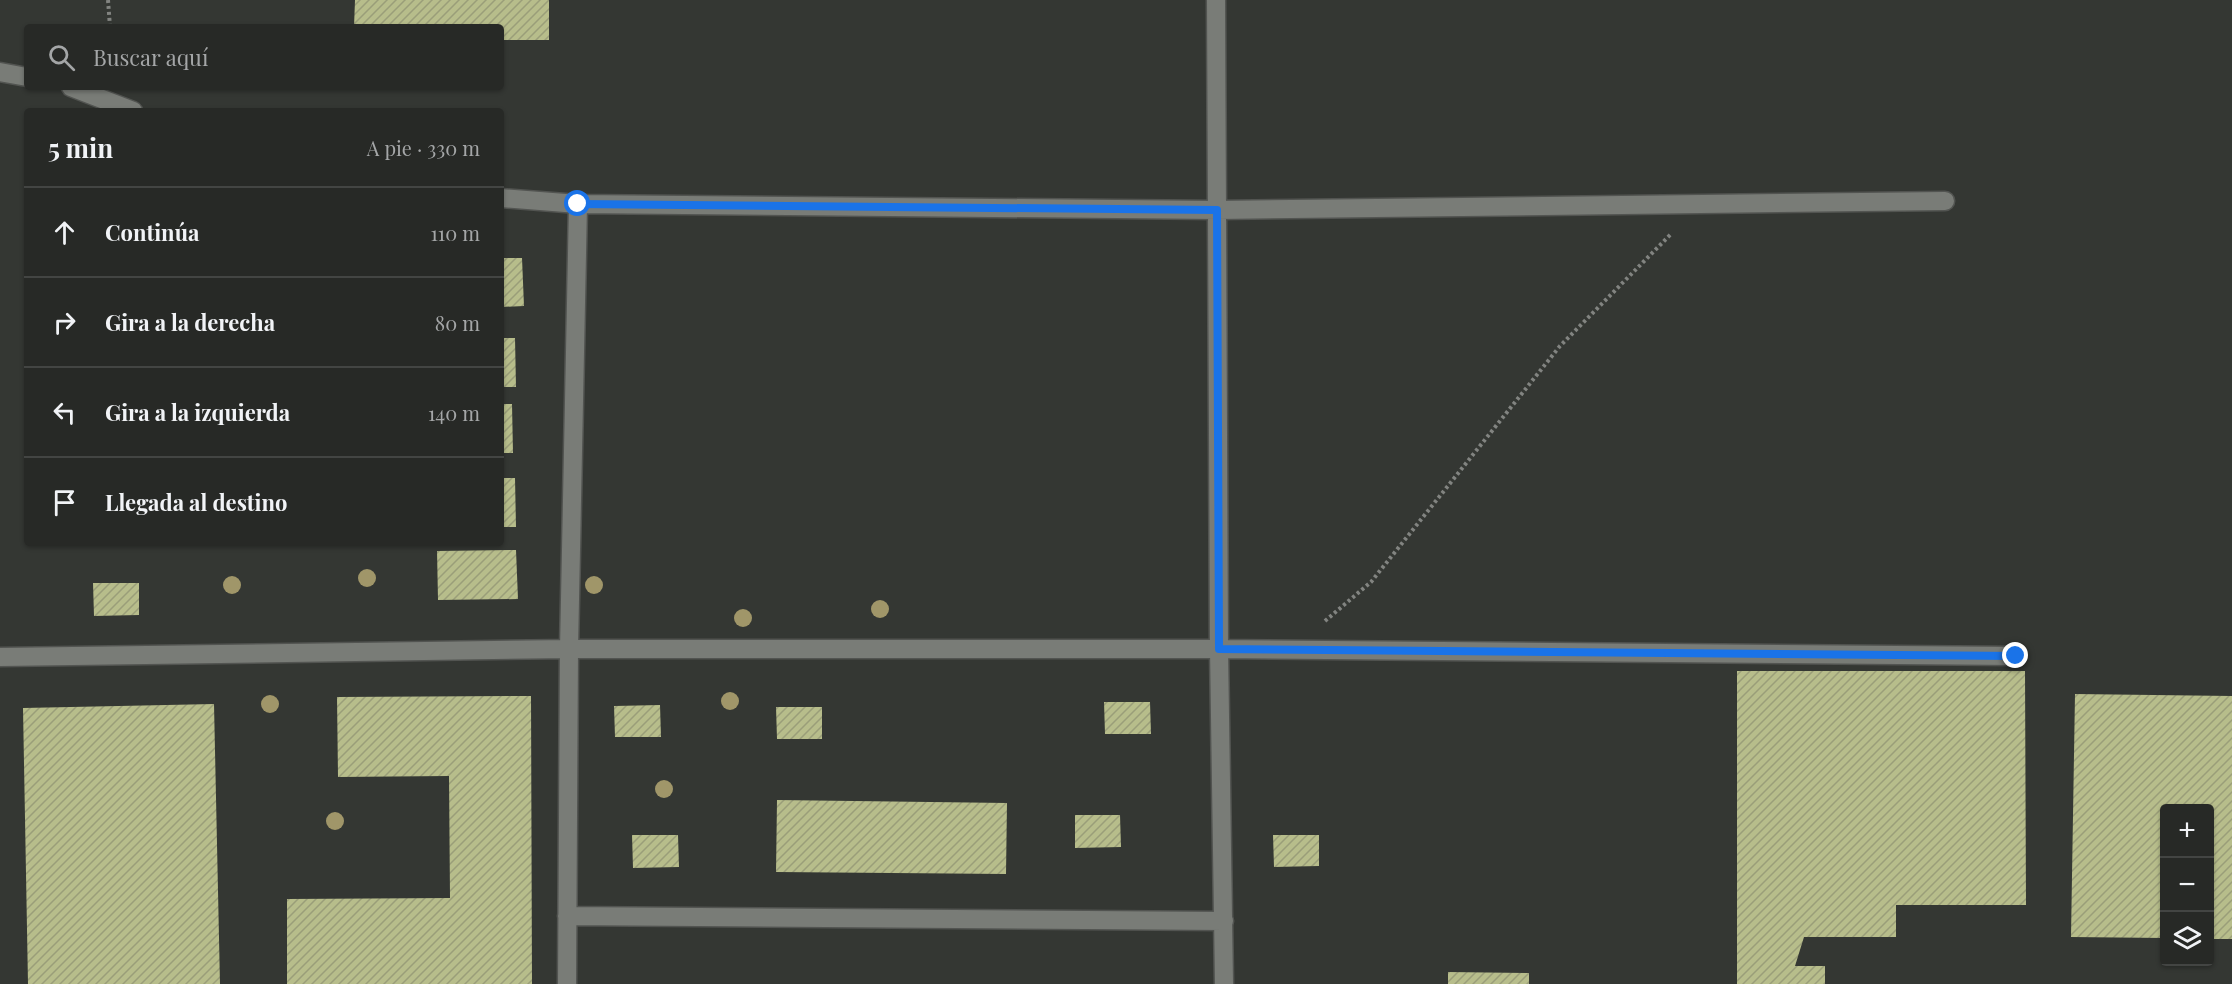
<!DOCTYPE html>
<html lang="es">
<head>
<meta charset="utf-8">
<style>
	body { margin:0; font-family:"Playfair Display",serif; background:#2f312e; color:#f1f3f6 }
	.controls { position:absolute; right:18px; bottom:18px; display:grid; overflow:hidden; border-radius:6px; box-shadow:0 2px 4px #0004 }
	.controls button { width:54px; height:54px; display:grid; place-items:center; padding:0; border:0; border-bottom:2px solid #434543; background:#272926; color:#f1f3f6; font:30px sans-serif }
	.stop { position:absolute; width:18px; height:18px; margin:-14px; border:4px solid #1a73e8; border-radius:50%; background:#fff }
	.stop.end { background:#1a73e8; border-color:#fff; box-shadow:0 2px 6px #0008 }
	.list { margin:0; padding:0; list-style:none }
	h2 { display:flex; justify-content:space-between; align-items:center; height:78px; margin:0; padding:0 24px; font-size:26px }
	h2 small { font-size:20px; font-weight:400; color:#a4a6a7 }
	.list li { display:grid; grid-template-columns:39px 1fr auto; gap:18px; align-items:center; box-sizing:border-box; height:90px; padding:0 24px; border-top:2px solid #434543 }
	.list b { display:block; font-size:22px; white-space:nowrap }
	.list em { font-size:20px; font-style:normal; color:#a4a6a7 }
	.icon { flex:none; width:33px; height:33px; fill:none; stroke:currentColor; stroke-width:2; stroke-linecap:round; stroke-linejoin:round }
	.map { position:relative; flex:none; width:2232px; height:984px; overflow:hidden }
	.search { position:absolute; background:#272926; box-shadow:0 2px 4px #0004; left:24px; top:24px; width:480px; height:66px; display:flex; align-items:center; gap:15px; box-sizing:border-box; padding:0 21px; border-radius:6px; color:#a4a6a7; font-size:22px }
	.panel { position:absolute; background:#272926; box-shadow:0 2px 4px #0004; left:24px; top:108px; width:480px; height:438px; border-radius:6px }
	.map>svg:first-child { display:block }
	.building { fill:url(#building-hatch) }
	.lines { fill:none; stroke-linecap:round; stroke-linejoin:round }
	.minor-casing { stroke:#525451; stroke-width:21 }
	.path { stroke:#828481; stroke-width:4; stroke-dasharray:3 3; stroke-linecap:butt }
	.minor { stroke:#797c77; stroke-width:18 }
	.tree { fill:#a09669 }
	.route { stroke:#1a73e8; stroke-width:8 }
</style>
</head>
<body>
<div class="map">
<svg width="2232" height="984" viewBox="0 0 2232 984">
	<defs>
		<pattern id="building-hatch" width="6" height="6" patternUnits="userSpaceOnUse" patternTransform="scale(1.5)"><rect width="6" height="6" fill="#b7bd8b"/><path d="M-1 1l2-2M0 6l6-6M5 7l2-2" fill="none" stroke="#9a9e79"/></pattern>
	</defs>
	<rect width="100%" height="100%" fill="#343733"/>
	<!-- building -->
	<path class="building" d="M355 0H549V40H501V27H354Z
		M501 258H522L524 306 501 307Z
		M501 338H515L516 387H501Z
		M501 404H512L513 453H501Z
		M501 478H515L516 527H501Z
		M516 550 518 599 438 600 437 551Z
		M93 583H139V615L94 616Z
		M1737 671H2025L2026 905H1896V937H1804L1795 966H1825V984H1737Z
		M2075 694 2232 696V939H2210V808H2164V938L2071 937Z
		M531 696 532 984H287V899L450 898 449 776 338 777 337 697Z
		M1104 702H1150L1151 734H1105Z
		M214 704 220 984H28L23 708Z
		M660 705 661 737H615L614 706Z
		M776 707H822V739H777Z
		M777 800 1007 803 1006 874 776 872Z
		M1075 815H1120L1121 847 1075 848Z
		M632 835H678L679 867 633 868Z
		M1273 835H1319V866L1274 867Z
		M1448 972 1529 973V984H1448Z"/>
	<g class="lines">
		<defs>
			<path id="minor" d="M1216 0 1219 649 1224 984
				M0 72 27 77
				M71 87 133 111
				M501 198 578 204 1217 210 1945 201
				M0 657 569 649H1219L2016 656
				M567 916 1224 921
				M567 984 569 649 578 204"/>
		</defs>
		<!-- minor casing -->
		<use href="#minor" class="minor-casing"/>
		<!-- path -->
		<path class="path" d="M108 0 110 27
			M1325 621 1371 582 1560 346 1671 234"/>
		<!-- minor -->
		<use href="#minor" class="minor"/>
	</g>
	<!-- trees -->
	<g class="tree">
		<circle cx="367" cy="578" r="9"/>
		<circle cx="232" cy="585" r="9"/>
		<circle cx="594" cy="585" r="9"/>
		<circle cx="880" cy="609" r="9"/>
		<circle cx="743" cy="618" r="9"/>
		<circle cx="730" cy="701" r="9"/>
		<circle cx="270" cy="704" r="9"/>
		<circle cx="664" cy="789" r="9"/>
		<circle cx="335" cy="821" r="9"/>
	</g>
	<g class="lines">
		<!-- route -->
		<path class="route" d="M578 204 1217 210 1219 649 2016 656"/>
	</g>
</svg>
<div class="controls">
<button>+</button>
<button>−</button>
<button><svg class="icon" aria-label="layers" viewBox="0 0 24 24"><path d="M12 4l9 5-9 5-9-5zM3 14l9 5 9-5"/></svg></button>
</div>
<div class="stop" style="left:578px;top:204px"></div>
<div class="stop end" style="left:2016px;top:656px"></div>
<div class="search"><svg class="icon" aria-label="search" viewBox="0 0 24 24"><circle cx="10" cy="10" r="6"/><path d="M15 15l6 6"/></svg>Buscar aquí</div>
<section class="panel">
<h2>5 min<small>A pie · 330 m</small></h2>
<ul class="list">
<li><svg class="icon" aria-label="ahead" viewBox="0 0 24 24"><path d="M12 20V5M6 11l6-6 6 6"/></svg><div><b>Continúa</b></div><em>110 m</em></li>
<li><svg class="icon" aria-label="right" viewBox="0 0 24 24"><path d="M7 20v-9h11M14 6l5 5-5 5"/></svg><div><b>Gira a la derecha</b></div><em>80 m</em></li>
<li><svg class="icon" aria-label="left" viewBox="0 0 24 24"><path d="M17 20v-9H6M10 6l-5 5 5 5"/></svg><div><b>Gira a la izquierda</b></div><em>140 m</em></li>
<li><svg class="icon" aria-label="arrive" viewBox="0 0 24 24"><path d="M6 21V4h12l-3 4 3 4H6"/></svg><div><b>Llegada al destino</b></div></li>
</ul>
</section>
</div>
</body>
</html>
